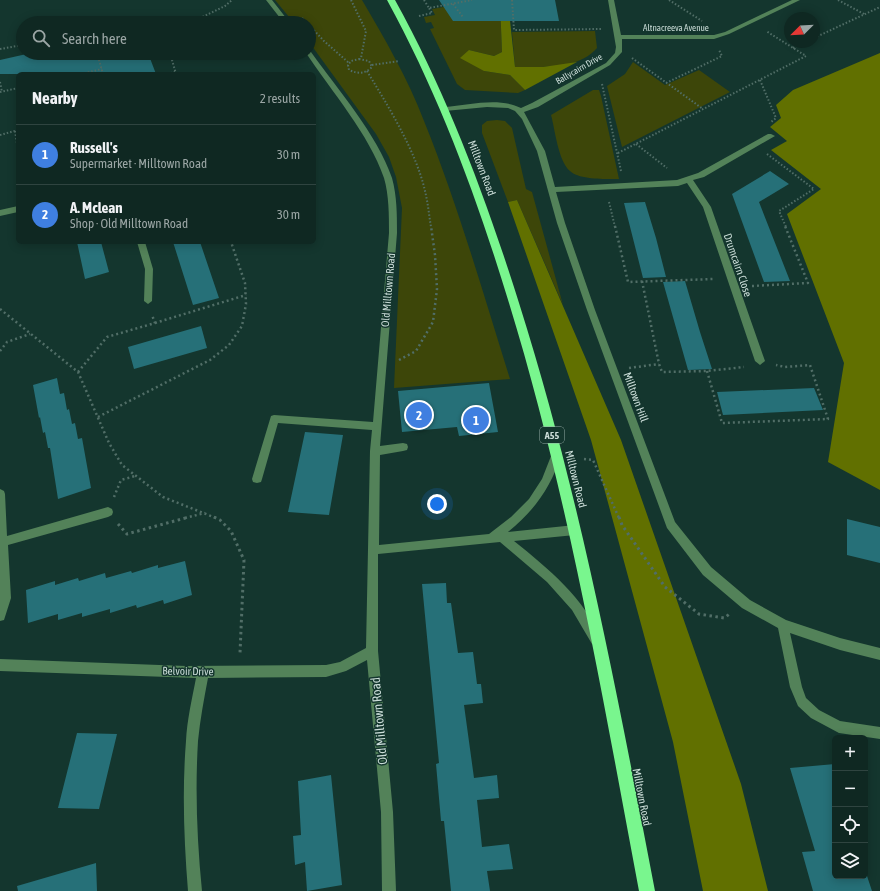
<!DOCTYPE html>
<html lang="en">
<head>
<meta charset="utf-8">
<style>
	body { margin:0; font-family:"Asap Condensed",sans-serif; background:#1d342f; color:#f1f3f6 }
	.controls { position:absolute; right:12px; bottom:12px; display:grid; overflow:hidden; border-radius:6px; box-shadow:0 2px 10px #0003 }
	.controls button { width:36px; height:36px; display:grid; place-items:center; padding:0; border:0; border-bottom:1px solid #2f4440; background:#0f2822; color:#f1f3f6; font:20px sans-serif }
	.compass { position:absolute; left:784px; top:12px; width:36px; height:36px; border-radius:50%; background:#0f2822; box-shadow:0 2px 10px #0003; rotate:246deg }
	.you { position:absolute; left:437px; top:504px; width:14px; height:14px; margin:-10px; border:3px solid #fff; border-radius:50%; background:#1a73e8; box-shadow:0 0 0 6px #1a73e833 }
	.badge { display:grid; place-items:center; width:26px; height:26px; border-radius:50%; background:#ed8cf9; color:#fff; font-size:13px; font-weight:700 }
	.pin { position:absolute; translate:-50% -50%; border:2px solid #fff; box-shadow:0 1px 4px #0006 }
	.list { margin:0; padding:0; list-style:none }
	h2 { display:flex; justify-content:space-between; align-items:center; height:52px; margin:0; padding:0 16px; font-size:17px }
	h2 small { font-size:13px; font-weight:400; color:#9ba6a5 }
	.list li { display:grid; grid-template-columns:26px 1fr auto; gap:12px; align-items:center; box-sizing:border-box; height:60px; padding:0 16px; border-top:1px solid #2f4440 }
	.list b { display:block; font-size:15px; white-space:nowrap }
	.list p { margin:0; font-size:13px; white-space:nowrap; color:#9ba6a5 }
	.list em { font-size:13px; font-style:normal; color:#9ba6a5 }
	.icon { flex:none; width:22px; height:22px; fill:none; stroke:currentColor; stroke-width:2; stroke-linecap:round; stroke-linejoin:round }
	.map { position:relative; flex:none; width:880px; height:891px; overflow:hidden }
	.search { position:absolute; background:#0f2822; box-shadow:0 2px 10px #0003; left:16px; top:16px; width:300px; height:44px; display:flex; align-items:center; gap:10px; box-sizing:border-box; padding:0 14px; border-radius:22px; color:#9ba6a5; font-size:15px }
	.panel { position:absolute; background:#0f2822; box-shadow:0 2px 10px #0003; left:16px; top:72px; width:300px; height:172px; border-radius:6px }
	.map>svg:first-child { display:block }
	.green { fill:#3d4609 }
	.forest { fill:#617000 }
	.building { fill:#267078 }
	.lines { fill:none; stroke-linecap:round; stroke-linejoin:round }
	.path-far2 { stroke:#516e67; stroke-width:2; stroke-dasharray:1.5 2; stroke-linecap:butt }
	.path-far1 { stroke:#516e67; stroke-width:2.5; stroke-dasharray:2 3; stroke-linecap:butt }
	.path { stroke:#516e67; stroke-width:3; stroke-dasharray:2.5 3.5; stroke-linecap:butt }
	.minor { fill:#538259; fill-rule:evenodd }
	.highway { fill:#79f68e; fill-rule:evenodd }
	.labels { text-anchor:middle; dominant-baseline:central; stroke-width:3; stroke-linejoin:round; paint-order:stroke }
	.far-street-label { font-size:9px; fill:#cbddd8; stroke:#14362e }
	.shield { fill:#14362e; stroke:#94aba5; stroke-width:1 }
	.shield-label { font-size:10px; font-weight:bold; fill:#cbddd8 }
	.street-label { font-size:11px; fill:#cbddd8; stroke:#14362e }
	.near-street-label { font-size:13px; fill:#cbddd8; stroke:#14362e }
</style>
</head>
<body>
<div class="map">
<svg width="880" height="891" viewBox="0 0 880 891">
	<rect width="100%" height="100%" fill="#14362e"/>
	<!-- green -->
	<path class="green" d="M275 0H362C385 39 408 79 424 121 458 205 483 293 510 379L394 388 402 208 396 177 389 157 376 134 309 42V23H294Z
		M478 1 500 3 502 52 494 56 469 50 484 71 510 75 525 90 518 93 465 90 457 84 430 29 434 28 431 22 426 23 424 17 435 15 432 9Z
		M595 31 597 48C578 70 542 67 515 67L512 32Z
		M633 62 665 85 699 70 730 92 622 147 607 86 625 74Z
		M593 90H599L601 96 619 179C607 179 579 180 570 171 558 161 555 129 551 115Z
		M497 120 505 121 512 128 526 189 532 192 563 305 517 200 508 202 482 133V125L487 121Z"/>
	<!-- forest -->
	<path class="forest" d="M508 2 515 67H543L577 62 525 90 510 75 484 71 460 58 469 50 494 56 502 52 500 3Z
		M880 53V490L828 462 844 363 787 214 821 189 771 150 787 141 770 127 781 118 776 105 793 90Z
		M517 200 621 440 741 784 768 891H703L673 742 591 440 508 202Z"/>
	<!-- building -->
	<path class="building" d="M439 0H555L559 21H453Z
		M31 53H148L156 74H0V60Z
		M770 171 789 184 759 202 790 281 764 282 732 194Z
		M645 202 656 238 666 277 643 278 624 203Z
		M77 242H101L109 272 85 279Z
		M173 242H200L219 298 193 305Z
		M685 281 700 332 712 369 688 370 663 282Z
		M201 326 207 348 134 369 128 347Z
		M57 378 60 394 64 393 67 410 69 409 72 424 75 423 78 439 82 438 91 488 58 499 50 448H48L45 432 43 433 40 417 39 418 33 385Z
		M489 383 498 432 459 436 457 427 402 432 398 391Z
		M814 388 823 410 723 415 717 392Z
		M305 432 343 435 329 515 288 512Z
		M847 519 880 527V563L847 555Z
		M185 561 192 595 164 604 163 600 137 608 136 605 110 613V609L82 617V613L58 620V614L28 623 26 590 55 581V585L78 578 79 581 105 573 106 578 131 571 132 573 158 565V568Z
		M446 583 447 603H451L458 653 473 652 477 684H481L483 703 464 705 474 778 497 775 498 786 499 798 477 800 482 847 509 844 513 869 487 871 490 891H451L444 821H441L436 764 439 763 422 584Z
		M77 733 117 734 99 809 58 808Z
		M835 764V876H865V870L872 891H813L802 852 815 851 790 768Z
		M331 775 342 885 307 891 305 862 295 865 293 836 301 835 298 781Z
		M96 863 97 891H18L17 886Z"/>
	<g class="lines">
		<!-- path-far2 -->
		<path class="path-far2" d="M351 0 366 31 361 58
			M424 0 429 8 472 0
			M512 0 514 30 601 29
			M669 0 702 21
			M838 0 864 14
			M453 4 463 17
			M419 16 432 13 429 8
			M302 18 307 23
			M190 23 225 6 232 0
			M309 25 324 41 349 63
			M814 38 880 7
			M793 48 805 42
			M0 49 23 45
			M97 53 103 74
			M170 53 176 74
			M632 58 703 109
			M359 59 369 61 372 67C365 74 358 74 349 70L348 65 351 61Z
			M372 65 399 61
			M367 71C388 106 416 151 425 191 428 203 429 215 431 227
			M81 74 102 69
			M167 74 175 72
			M760 80 776 118 771 122
			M0 82 2 92
			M666 83 722 56 719 50
			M602 84 621 171
			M0 92 18 88
			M15 131 18 150
			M0 135 18 130
			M636 144 667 168
			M618 153 806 56 766 31
			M767 154 814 189 779 211 786 227
			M609 202 615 227"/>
		<!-- path-far1 -->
		<path class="path-far1" d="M615 226 628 282 714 279
			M642 281 659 364 662 372 707 371 744 367
			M752 286 808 283 785 226
			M0 309 78 372 109 443 122 465 163 497 216 518
			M155 323 246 295
			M0 351 7 342 30 334
			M399 360 416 351 433 322 437 289 435 255 431 226
			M629 368 659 364
			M707 371 722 423 828 419 810 365 785 367 776 365
			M78 372 107 337 155 323 152 315
			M98 417 210 360 229 345 242 326 246 304 245 283 231 242
			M584 459 593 460 619 518
			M114 497 121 480 135 476
			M185 518 205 513"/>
		<!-- path -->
		<path class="path" d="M214 517 220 520 231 531 244 560 240 653
			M619 517 622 525 665 587 699 614 724 618 731 613
			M118 524 127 534 189 517"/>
		<!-- minor -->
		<path class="minor" d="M266 0H272L290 23H284Z
			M608 0H614L621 35H714L725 32 792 0H800L729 34 714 39H622V52L610 65 538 107 524 112 545 151 555 187 677 180 698 173 768 134H771L775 136 704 177 693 180 711 207 765 361 760 365 755 361 703 207 687 183 678 186 556 192 565 223 595 310 675 522 711 567 750 600 786 620 840 638 880 648V660L840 650 790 633 802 687 806 698 819 710 840 721 880 727V739L839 733 811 718 798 706 790 687 778 628 742 608 703 575 667 528 587 310 557 223 537 151 522 119 515 111 508 108 487 107 445 111 441 109 445 107C469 105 499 97 521 108L532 103 606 63 615 53 616 47Z
			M309 51 311 52C338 90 377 134 392 178 397 196 397 215 397 233L380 446 403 443 407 444 408 447 407 450 403 451 380 455 379 545 489 534 511 517 529 499 542 479 553 451 557 450 561 451 562 454C550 488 536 509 508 532L575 525 579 527 580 530 579 533 575 535 514 541C549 569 584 598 602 640L600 644 596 646 592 644 572 610 547 582 500 542 378 554V651L393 812 396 891H382L381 812 367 660 346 671 326 677 208 678C204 699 200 720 198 741 195 791 197 841 202 891H188C184 841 182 791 186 741 187 720 192 699 196 678L0 671V659L186 666 326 665 340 662 366 648 370 451 372 430 278 423 262 479 261 482 257 483 253 482 252 479 271 416 274 415 373 422 389 233C389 215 389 195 384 178 369 134 332 92 306 53H309Z
			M18 206V212L0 216V210Z
			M137 242H145L153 269 152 301 148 304 144 301 145 269Z
			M0 489 4 491 5 494 7 536 108 507 112 509 113 512 112 515 108 517 8 545 11 598 4 620 0 621Z"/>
		<!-- highway -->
		<path class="highway" d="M387 0H395C448 96 486 198 519 303 580 495 617 693 655 891H639C602 694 568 495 509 303 477 198 440 97 387 0Z"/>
	</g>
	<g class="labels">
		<!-- far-street labels -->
		<g class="far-street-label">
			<text x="676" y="28">Altnacreeva Avenue</text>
			<text transform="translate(579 69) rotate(-30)">Ballycairn Drive</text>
		</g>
		<!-- shield labels -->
		<rect class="shield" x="540" y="427" width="24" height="16" rx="3"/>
		<g class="shield-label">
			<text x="552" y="435">A55</text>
		</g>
		<!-- street labels -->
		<g class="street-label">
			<text transform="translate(482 168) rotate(69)">Milltown Road</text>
			<text transform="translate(738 265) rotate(71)">Drumcairn Close</text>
			<text transform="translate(388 290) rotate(-85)">Old Milltown Road</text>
			<text transform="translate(636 397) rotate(70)">Milltown Hill</text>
			<text transform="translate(576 479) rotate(76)">Milltown Road</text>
			<text transform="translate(188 671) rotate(1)">Belvoir Drive</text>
			<text transform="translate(642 797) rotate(79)">Milltown Road</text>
		</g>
		<!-- near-street labels -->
		<g class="near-street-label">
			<text transform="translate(379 721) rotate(-95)">Old Milltown Road</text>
		</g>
	</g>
</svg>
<div class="controls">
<button>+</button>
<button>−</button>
<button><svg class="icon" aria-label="locate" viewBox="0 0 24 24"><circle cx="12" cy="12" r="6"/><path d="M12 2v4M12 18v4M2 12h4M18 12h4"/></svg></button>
<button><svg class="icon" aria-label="layers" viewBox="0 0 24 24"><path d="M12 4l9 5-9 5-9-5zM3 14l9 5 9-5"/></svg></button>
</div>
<svg class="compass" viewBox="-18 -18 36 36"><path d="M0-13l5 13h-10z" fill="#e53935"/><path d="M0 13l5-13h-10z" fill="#9ba6a5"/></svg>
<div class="you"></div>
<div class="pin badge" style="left:476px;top:420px;background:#3f7fe0">1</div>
<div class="pin badge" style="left:419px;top:415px;background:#3f7fe0">2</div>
<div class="search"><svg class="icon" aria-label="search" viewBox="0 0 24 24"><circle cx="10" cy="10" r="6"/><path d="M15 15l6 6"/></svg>Search here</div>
<section class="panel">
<h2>Nearby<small>2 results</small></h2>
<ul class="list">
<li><span class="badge" style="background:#3f7fe0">1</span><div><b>Russell's</b><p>Supermarket · Milltown Road</p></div><em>30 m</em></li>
<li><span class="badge" style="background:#3f7fe0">2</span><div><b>A. Mclean</b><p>Shop · Old Milltown Road</p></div><em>30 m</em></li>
</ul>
</section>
</div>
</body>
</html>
